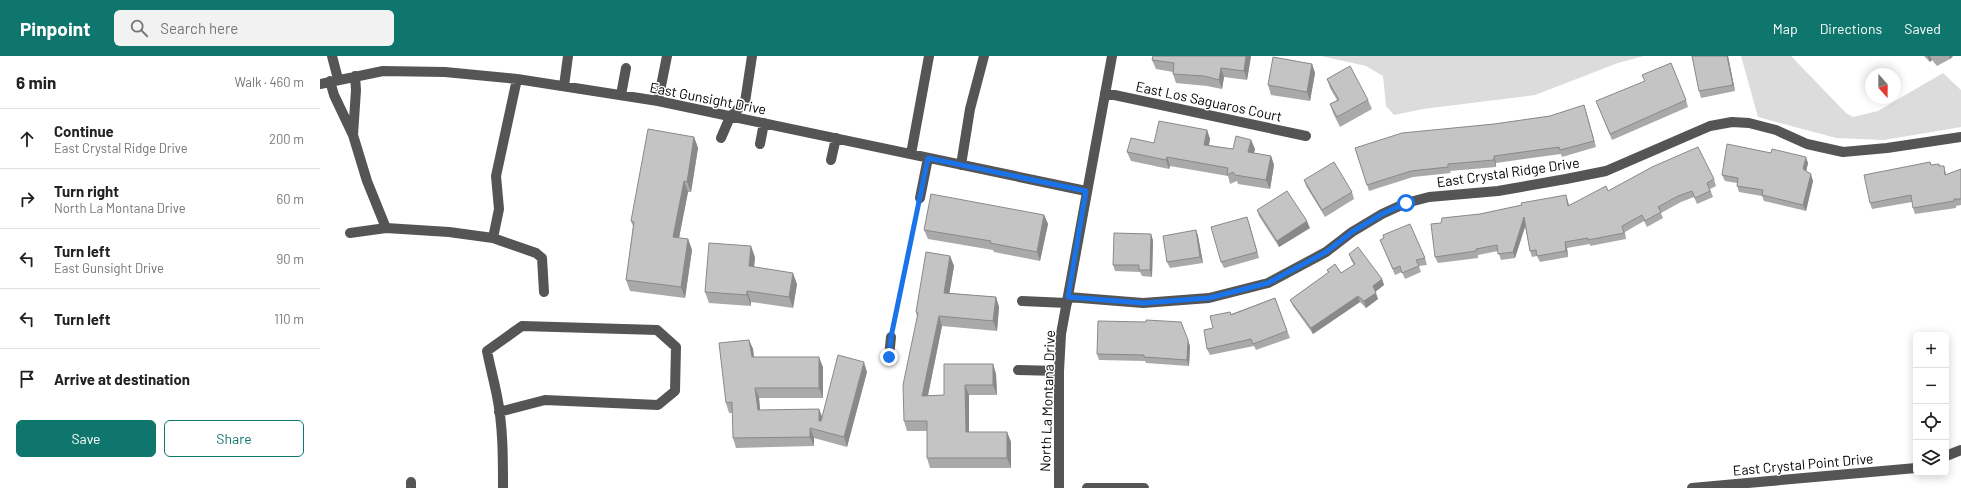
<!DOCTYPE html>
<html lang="en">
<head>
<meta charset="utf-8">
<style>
	body { margin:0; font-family:Barlow,sans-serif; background:#f2f2f2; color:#222 }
	.controls { position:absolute; right:12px; bottom:12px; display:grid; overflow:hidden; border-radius:6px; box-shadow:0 2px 10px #0003 }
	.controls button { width:36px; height:36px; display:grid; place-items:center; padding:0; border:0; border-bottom:1px solid #e0e0e0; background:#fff; color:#222; font:20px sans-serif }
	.compass { position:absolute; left:1545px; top:12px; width:36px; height:36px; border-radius:50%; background:#fff; box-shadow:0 2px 10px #0003; rotate:159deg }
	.stop { position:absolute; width:12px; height:12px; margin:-9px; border:3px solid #1a73e8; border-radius:50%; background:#fff }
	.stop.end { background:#1a73e8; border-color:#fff; box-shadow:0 1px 4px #0008 }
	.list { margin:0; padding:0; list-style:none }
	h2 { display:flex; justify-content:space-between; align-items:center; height:52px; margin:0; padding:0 16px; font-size:17px }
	h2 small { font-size:13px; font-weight:400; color:#767676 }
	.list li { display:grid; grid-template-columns:26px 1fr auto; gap:12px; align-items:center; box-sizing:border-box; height:60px; padding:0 16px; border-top:1px solid #e0e0e0 }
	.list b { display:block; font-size:15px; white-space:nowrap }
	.list p { margin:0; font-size:13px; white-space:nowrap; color:#767676 }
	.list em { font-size:13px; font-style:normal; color:#767676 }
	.actions { display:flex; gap:8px; padding:12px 16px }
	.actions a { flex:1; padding:9px 0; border:1px solid #0f766e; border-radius:6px; text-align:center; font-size:14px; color:#0f766e }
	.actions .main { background:#0f766e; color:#fff }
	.icon { flex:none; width:22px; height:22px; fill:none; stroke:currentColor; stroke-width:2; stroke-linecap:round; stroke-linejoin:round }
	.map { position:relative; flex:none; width:1641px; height:432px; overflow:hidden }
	header { display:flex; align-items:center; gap:24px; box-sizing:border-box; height:56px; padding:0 20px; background:#0f766e; color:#fff }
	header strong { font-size:19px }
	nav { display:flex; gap:22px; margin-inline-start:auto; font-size:14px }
	.search { width:280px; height:36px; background:#f2f2f2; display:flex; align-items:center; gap:10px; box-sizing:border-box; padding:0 14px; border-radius:6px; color:#767676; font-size:15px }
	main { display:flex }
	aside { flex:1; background:#fff }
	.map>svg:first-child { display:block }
	.green { fill:#dcdcdc }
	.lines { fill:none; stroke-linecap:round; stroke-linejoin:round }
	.path { stroke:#777; stroke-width:2; stroke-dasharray:1 2; stroke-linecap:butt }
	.minor { stroke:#555; stroke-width:10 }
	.wall { fill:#a9a9a9 }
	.shaded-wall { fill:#898989 }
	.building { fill:#c4c4c4; stroke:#898989 }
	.route { stroke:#1a73e8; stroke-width:5 }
	.labels { text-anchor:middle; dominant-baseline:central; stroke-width:3; stroke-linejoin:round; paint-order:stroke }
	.street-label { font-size:14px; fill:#000; stroke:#fff }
</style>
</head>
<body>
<header>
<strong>Pinpoint</strong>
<div class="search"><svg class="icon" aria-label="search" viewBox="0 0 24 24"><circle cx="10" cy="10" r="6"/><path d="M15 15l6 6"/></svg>Search here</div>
<nav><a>Map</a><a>Directions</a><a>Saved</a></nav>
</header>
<main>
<aside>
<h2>6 min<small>Walk · 460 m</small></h2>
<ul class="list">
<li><svg class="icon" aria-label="ahead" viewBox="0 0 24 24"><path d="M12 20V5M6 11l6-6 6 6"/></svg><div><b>Continue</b><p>East Crystal Ridge Drive</p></div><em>200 m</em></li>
<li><svg class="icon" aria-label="right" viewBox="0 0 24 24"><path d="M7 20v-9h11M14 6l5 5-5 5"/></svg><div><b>Turn right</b><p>North La Montana Drive</p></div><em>60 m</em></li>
<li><svg class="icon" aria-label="left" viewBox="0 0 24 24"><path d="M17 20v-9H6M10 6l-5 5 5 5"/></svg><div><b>Turn left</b><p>East Gunsight Drive</p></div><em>90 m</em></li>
<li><svg class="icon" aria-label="left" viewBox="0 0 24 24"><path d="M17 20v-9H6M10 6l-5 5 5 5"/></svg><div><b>Turn left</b></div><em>110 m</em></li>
<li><svg class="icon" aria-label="arrive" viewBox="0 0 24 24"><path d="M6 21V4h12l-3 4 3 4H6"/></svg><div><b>Arrive at destination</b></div></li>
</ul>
<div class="actions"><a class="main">Save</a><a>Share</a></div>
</aside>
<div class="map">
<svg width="1641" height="432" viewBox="0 0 1641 432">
	<rect width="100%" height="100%" fill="#fff"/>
	<!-- green -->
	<path class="green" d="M1001 0H1324L1298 7 1215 39 1103 53 1074 59 1066 50 1063 20 1046 10Z
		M1421 0H1471L1526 57 1533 61 1558 55 1623 17 1641 34V71L1564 84 1516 82 1438 61Z"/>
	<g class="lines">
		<!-- path -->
		<path class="path" d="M574 270 598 153"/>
		<!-- minor -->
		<path class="minor" d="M12 0 18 23
			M10 25 14 39 33 79 36 34 35 20
			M0 28 63 15 125 16 197 23 338 45 766 135
			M244 30 248 0
			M785 37 986 80
			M301 39 306 12
			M338 45 347 0
			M33 79 47 125 66 172
			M401 82 410 61 425 46 432 0
			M440 88 444 67
			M591 98 609 0
			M511 104 516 82
			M641 109 650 53 664 0
			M600 142 608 102
			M30 177 66 172 129 176 173 182 216 197 222 202 224 236
			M173 182 179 153 176 120 197 23
			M748 241 823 247 889 242 948 227 1006 196 1032 176 1062 158 1086 147 1109 141 1178 135 1246 123 1286 115 1390 70 1412 66 1429 67 1456 74 1487 88 1523 96 1567 92 1641 81
			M702 245 747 247
			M569 301 571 281
			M698 314 739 315
			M179 356 225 344 338 349 355 335 356 291 337 274 202 270 167 295C170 310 174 325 177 340 183 370 183 401 183 432
			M1626 400 1641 394
			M91 426V432
			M739 432V315L741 278 792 0
			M767 432H824
			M1372 432 1596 412"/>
	</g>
	<!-- wall -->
	<path class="wall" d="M833 0H931L927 24 904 21 902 33 887 30 856 27 853 18V16L836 13 832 4Z
		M1372 0H1408L1415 35 1381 42 1379 35Z
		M1604 0H1633L1630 3 1617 10 1612 4 1610 6Z
		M992 8 995 17 990 45 951 39 948 29Z
		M1007 23 1048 44 1052 53 1020 71 1013 57 1010 48 1017 44 1010 32Z
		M1366 44 1368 51 1292 84 1276 45Z
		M1264 49 1276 91 1242 101 1241 98 1176 107V111L1130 115 1131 117 1093 121 1049 135 1035 92 1174 68 1230 60Z
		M887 74 890 83 889 89 913 93 931 84 935 93 934 97 951 100 954 109 950 133 918 128 917 125 910 128 908 120 850 110 849 113 811 105 807 96 834 87Z
		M374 81 378 92 371 136H368L359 182 368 183 372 194 365 242 310 235 306 224 313 170 311 165Z
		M1610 106 1611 109 1620 110 1626 116V119L1641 113V149L1636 150V152L1595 158 1593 152 1592 146 1552 153 1550 147Z
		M1488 107 1486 116 1493 125 1486 155 1444 145 1442 140 1419 136 1417 130V127L1405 125 1402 119Z
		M1394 123 1396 130 1390 133 1393 141 1377 148 1374 141 1361 146 1341 157 1343 162 1327 171 1324 165 1305 176 1306 183 1270 190V188L1247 192 1248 201 1220 206 1217 200 1212 201 1210 195 1205 170 1195 202 1181 204 1178 195 1158 199V202L1118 207 1115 201 1121 167 1160 158 1202 149 1246 139 1249 149 1288 135Z
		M984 124 1032 136 1034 143 1005 161 986 130Z
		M937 154 990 172 959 191 939 160Z
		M724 159 728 168 720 205 674 196 673 194 608 183 604 174Z
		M929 167 939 202 904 212 901 206Z
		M876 174 878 180 883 207 850 212 847 206Z
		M833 184 832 221 822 220 820 216 795 215 793 209Z
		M1060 184 1105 202 1107 209 1099 210 1101 216 1085 223 1082 216 1075 219Z
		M1029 198 1062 223 1064 229 1055 236 1058 243 1046 252 1040 246 993 278 973 250 970 244 1008 217 1007 214 1021 217 1034 209 1031 204Z
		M630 200 634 210 629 237 676 241 679 251 677 275 622 270 608 339H624L673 308 676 318 677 339H649V376H687L691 386V412H610L607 402V375H587L584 365 597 261 596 256Z
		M435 201 434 211 477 228 473 252 431 246V250L389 247 385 236Z
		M955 242 970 282 936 294 934 290 890 299 887 293 893 272 910 256 911 258Z
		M429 284 433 293 434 301 503 311V342H439L440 354 499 353 502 361 547 316 527 391 494 382V390L416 392 413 382V357H409L406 347Z
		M870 290 869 310 826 307 825 305 779 304 777 298Z"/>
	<!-- shaded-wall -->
	<path class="shaded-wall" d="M926 0H931L927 24 924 15Z
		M1407 0H1408L1415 35 1413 29Z
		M1607 0H1610L1612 4 1610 6Z
		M1629 0H1633L1630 3Z
		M992 8 995 17 990 45 987 36Z
		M901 12 904 21 902 33 899 24Z
		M1264 49 1266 55 1276 91 1274 85Z
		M887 74 890 83 887 98 884 89Z
		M374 81 378 92 371 136 367 126Z
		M931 84 935 93 932 105 928 96Z
		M951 100 954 109 950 133 946 124Z
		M1174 100 1176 107V111L1174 104Z
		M847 101 850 110 849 113 846 104Z
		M1486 101 1488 107 1485 120 1483 113Z
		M1491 118 1493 125 1486 155 1483 149Z
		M364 125 368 136 357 192 353 181Z
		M1246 139 1248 146 1250 156 1248 150Z
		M724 159 728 168 720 205 717 196Z
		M927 161 929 167 939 202 937 196Z
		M1204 161 1206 168 1195 202 1193 196Z
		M987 165 990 172 959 191 957 185Z
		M876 174 878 180 883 207 880 201Z
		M831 178 833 184 832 221 830 214Z
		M368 183 372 194 365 242 361 231Z
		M1245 186 1247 192 1248 201 1246 195Z
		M431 190 435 201 433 221 429 210Z
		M630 200 634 210 628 246 624 237Z
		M473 217 477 228 473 252 469 241Z
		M1062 223 1064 229 1055 236 1053 230Z
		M427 235 431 246V250L427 239Z
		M1056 237 1058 243 1046 252 1044 245Z
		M1038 240 1040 246 993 278 991 272Z
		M676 241 679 251 677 275 673 265Z
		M619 260 622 270 606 349 602 340Z
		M429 284 433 293 435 311 432 301Z
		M868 284 870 290 869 310 867 304Z
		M499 301 503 311V342L499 332Z
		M544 306 547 316 527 391 524 381Z
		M673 308 676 318 677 339 673 329Z
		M645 329 649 339V386L646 376Z
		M435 332 439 342 441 364 438 354Z
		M499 353 503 363V375L499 365Z
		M490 372 494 382V390L490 381Z
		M687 376 691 386V412L687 402Z"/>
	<!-- building -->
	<path class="building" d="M833 0H926L924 15 901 12 899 24 884 20 853 18 854 7 832 4Z
		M1372 0H1407L1413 29 1379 35Z
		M953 1 992 8 987 36 948 29Z
		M1351 7 1366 44 1290 78 1276 45 1325 25 1322 19Z
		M1030 10 1048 44 1017 61 1010 48 1019 44 1007 23Z
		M1264 49 1274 85 1240 94 1239 91 1174 100V104L1128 108V111L1091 115 1047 129 1035 92 1082 77 1174 68 1230 60Z
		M839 65 887 74 884 89 913 93 916 80 931 84 928 96 951 100 946 124 915 119 913 116 907 119 908 112 847 101 846 104 807 96 811 82 834 87Z
		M328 73 374 81 367 126 364 125 353 181 368 183 361 231 306 224 314 166 311 165Z
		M1407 88 1451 97 1452 93 1486 101 1483 113 1491 118 1483 149 1442 139 1443 134 1417 130 1418 122 1402 119Z
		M1378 91 1394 123 1387 127 1390 135 1375 142 1372 135 1358 140 1338 151 1341 156 1325 165 1322 159 1302 170 1304 177 1268 184V182L1245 186 1246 195 1217 200 1216 194 1210 195 1204 161 1193 196 1178 198 1177 189 1156 193V195L1115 201 1111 168 1121 167 1122 162 1160 158 1202 149 1201 147 1246 139 1248 150 1286 130 1288 135 1332 111Z
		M1014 106 1032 136 1002 154 984 124Z
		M1610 106 1611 109 1619 108V110H1624L1625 119 1641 113V143H1634V145L1593 152 1591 139 1550 147 1544 119Z
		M967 135 987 165 957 185 937 154Z
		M611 138 724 159 717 196 670 187 671 185 604 174Z
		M927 161 937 196 901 206 891 171Z
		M1090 168 1105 202 1096 204 1099 210 1082 217 1080 210 1073 213 1060 184 1064 182 1063 179Z
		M876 174 880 201 847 206 843 180Z
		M794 177 831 178 830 214H819V209H793Z
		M389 187 431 190 429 210 473 217 469 241 427 235V239L385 236Z
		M1038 191 1062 223 1053 230 1056 237 1044 245 1038 240 991 272 970 244 1009 216 1007 214 1015 208 1021 217 1035 208 1029 198Z
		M606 196 630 200 624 237 676 241 673 265 619 260 602 340 624 339V308H673V329H645L646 376H687V402H607V365H584L583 329 598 257 596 256Z
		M955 242 967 275 933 288 931 283 887 293 884 274 893 272 890 260 910 256 911 259Z
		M826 264 861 266 868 284 867 304 824 301V299L777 298 778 265 826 266Z
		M429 284 432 301H499V332H435L438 354 499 353V365H501L518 299 544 306 524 381 490 372V381L413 382 412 346 406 347 399 287Z"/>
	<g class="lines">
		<!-- route -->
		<path class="route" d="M569 301 571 281 608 102 766 135 748 241 823 247 889 242 948 227 1006 196 1032 176 1062 158 1086 147"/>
	</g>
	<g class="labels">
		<!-- street labels -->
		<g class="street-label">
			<text transform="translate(388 42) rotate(11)">East Gunsight Drive</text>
			<text transform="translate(889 45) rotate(12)">East Los Saguaros Court</text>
			<text transform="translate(1188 116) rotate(-8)">East Crystal Ridge Drive</text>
			<text transform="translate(727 345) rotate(-88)">North La Montana Drive</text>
			<text transform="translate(1483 408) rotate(-5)">East Crystal Point Drive</text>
		</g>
	</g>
</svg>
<div class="controls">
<button>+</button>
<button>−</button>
<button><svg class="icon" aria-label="locate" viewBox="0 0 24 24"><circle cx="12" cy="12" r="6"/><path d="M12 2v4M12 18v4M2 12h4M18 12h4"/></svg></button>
<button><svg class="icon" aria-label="layers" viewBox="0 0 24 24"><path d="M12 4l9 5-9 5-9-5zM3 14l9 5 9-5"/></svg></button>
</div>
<svg class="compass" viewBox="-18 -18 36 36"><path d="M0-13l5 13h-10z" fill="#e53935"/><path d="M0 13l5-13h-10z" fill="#767676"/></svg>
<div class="stop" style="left:1086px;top:147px"></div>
<div class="stop end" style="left:569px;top:301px"></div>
</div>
</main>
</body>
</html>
